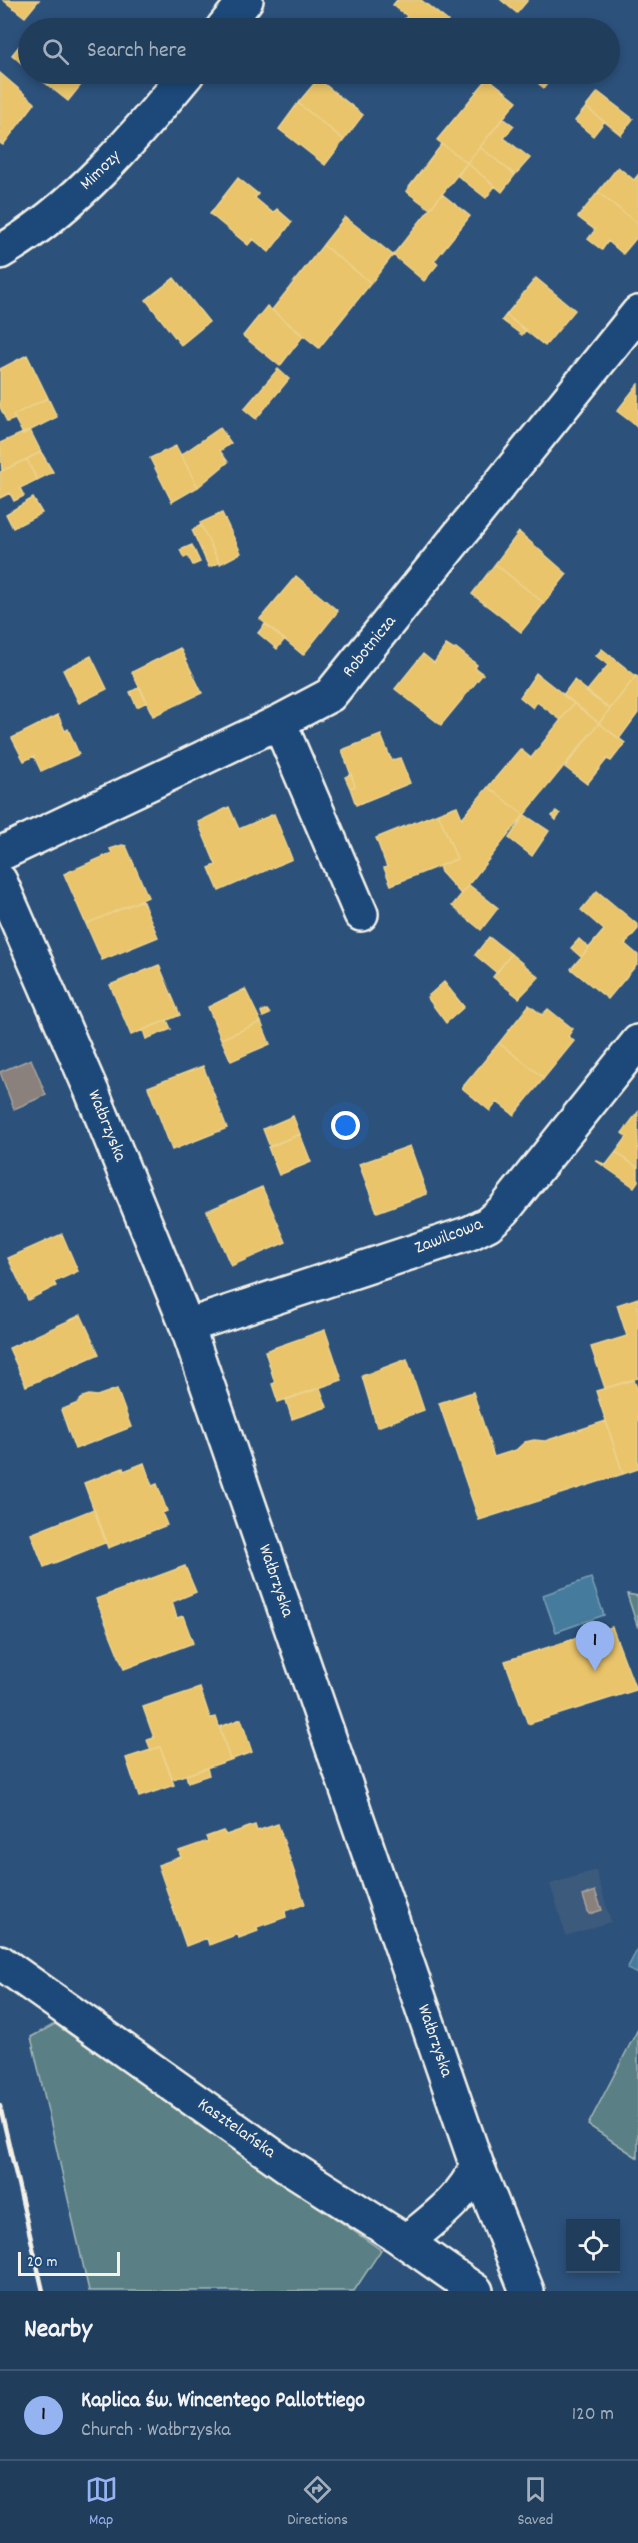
<!DOCTYPE html>
<html lang="en">
<head>
<meta charset="utf-8">
<style>
	body { margin:0; font-family:Dekko,sans-serif; background:#294462; color:#f1f3f6 }
	.controls { position:absolute; right:18px; bottom:18px; display:grid; overflow:hidden; border-radius:0px; box-shadow:0 3px 9px #0003 }
	.controls button { width:54px; height:54px; display:grid; place-items:center; padding:0; border:0; border-bottom:2px solid #3e5672; background:#213d5c; color:#f1f3f6; font:30px sans-serif }
	.scale { position:absolute; left:18px; bottom:15px; width:102px; box-sizing:border-box; padding-left:6px; border:3px solid #f4f1e8; border-top:0; font-size:16px; line-height:21px; white-space:nowrap; color:#f4f1e8; -webkit-text-stroke:4px #1f4a7a; paint-order:stroke }
	.you { position:absolute; left:346px; top:1126px; width:21px; height:21px; margin:-15px; border:4px solid #fff; border-radius:50%; background:#1a73e8; box-shadow:0 0 0 9px #1a73e833 }
	.badge { display:grid; place-items:center; width:39px; height:39px; border-radius:50%; background:#95b2f1; color:#111; font-size:20px; font-weight:700 }
	.pin { position:absolute; translate:-50% -50px; filter:drop-shadow(0 2px 3px #0008) }
	.pin::after { content:''; position:absolute; top:32px; width:21px; height:18px; background:inherit; clip-path:polygon(0 0,100% 0,50% 100%) }
	.list { margin:0; padding:0; list-style:none }
	h2 { display:flex; justify-content:space-between; align-items:center; height:78px; margin:0; padding:0 24px; font-size:26px }
	h2 small { font-size:20px; font-weight:400; color:#a2aebb }
	.list li { display:grid; grid-template-columns:39px 1fr auto; gap:18px; align-items:center; box-sizing:border-box; height:90px; padding:0 24px; border-top:2px solid #3e5672 }
	.list b { display:block; font-size:22px; white-space:nowrap }
	.list p { margin:0; font-size:20px; white-space:nowrap; color:#a2aebb }
	.list em { font-size:20px; font-style:normal; color:#a2aebb }
	.icon { flex:none; width:33px; height:33px; fill:none; stroke:currentColor; stroke-width:2; stroke-linecap:round; stroke-linejoin:round }
	.map { position:relative; flex:none; width:638px; height:2291px; overflow:hidden }
	.search { position:absolute; background:#213d5c; box-shadow:0 3px 9px #0003; left:18px; right:18px; top:18px; height:66px; display:flex; align-items:center; gap:15px; box-sizing:border-box; padding:0 21px; border-radius:33px; color:#a2aebb; font-size:22px }
	.sheet { height:168px; background:#213d5c }
	nav { display:flex; justify-content:space-around; align-items:center; box-sizing:border-box; height:84px; border-top:2px solid #3e5672; background:#213d5c; font-size:16px; color:#a2aebb }
	nav a { display:grid; justify-items:center; gap:3px }
	nav .on { color:#95b2f1 }
	.map>svg:first-child { display:block }
	.built { fill:#3b5a7c }
	.green { fill:#5a8085; stroke:#a7b8b6; stroke-width:1.5 }
	.homes { fill:#e9c46a; stroke:#ecd290; stroke-width:1.5 }
	.public { fill:#457b9d; stroke:#7a9eb4; stroke-width:1.5 }
	.industry { fill:#8a817c; stroke:#aaa39c; stroke-width:1.5 }
	.lines { fill:none; stroke-linecap:round; stroke-linejoin:round }
	.minor-casing { stroke:#f4f1e8; stroke-width:38 }
	.minor { stroke:#1f4a7a; stroke-width:33 }
	.rail { stroke:#f4f1e8; stroke-width:4.5 }
	.labels { text-anchor:middle; dominant-baseline:central; stroke-width:6; stroke-linejoin:round; paint-order:stroke }
	.street-label { font-size:18px; fill:#f4f1e8; stroke:#1f4a7a }
</style>
</head>
<body>
<div class="map">
<svg width="638" height="2291" viewBox="0 0 638 2291">
	<rect width="100%" height="100%" fill="#2c517b"/>
	<filter id="ink" filterUnits="userSpaceOnUse"><feTurbulence type="fractalNoise" baseFrequency=".0167" numOctaves="2"/><feDisplacementMap in="SourceGraphic" scale="12" xChannelSelector="R" yChannelSelector="G"/><feConvolveMatrix kernelMatrix="1 2 1 2 8 2 1 2 1" color-interpolation-filters="sRGB"/></filter>
	<g filter="url(#ink)">
		<!-- built -->
		<path class="built" d="M596 1870 611 1922 566 1936 550 1884Z"/>
		<!-- green -->
		<path class="green" d="M627 1594 638 1596V1628Z
			M55 2024 381 2250 354 2291H89L31 2037Z
			M638 2029V2158L588 2125Z"/>
		<!-- homes -->
		<path class="homes" d="M3 0H39L25 17Z
			M397 0H421L448 21 442 28H397L407 16 393 5Z
			M501 0H528L517 13Z
			M545 22 554 28H540Z
			M28 35V69L12 55Z
			M0 73 35 103 3 145 0 143Z
			M34 74H77L85 80 68 101Z
			M390 74H406L400 82Z
			M556 74 563 77 560 81 554 77Z
			M488 78 517 101 467 163 437 140Z
			M318 79 363 115 344 140 298 103Z
			M543 79 548 82 544 88 539 84Z
			M598 92 633 119 621 135 586 107Z
			M298 103 344 140 325 165 279 129Z
			M586 107 604 122 593 136 575 121Z
			M503 118 514 126 504 138 530 158 515 175 480 147Z
			M442 144 467 163 430 209 406 191Z
			M480 147 515 175 502 192 467 163Z
			M467 163 495 186 486 198 458 176Z
			M618 167 634 180 638 175V224L598 192Z
			M238 178 258 194 255 198 273 213 277 209 292 222 269 252 253 239 248 245 210 214Z
			M598 192 638 224V236L623 254 608 241 602 250 588 239 595 230 578 217Z
			M442 194 470 216 434 261 438 264 424 281 393 255Z
			M345 217 393 255 371 283 323 245Z
			M323 245 371 283 319 348 272 310Z
			M174 278 209 322 181 345 146 300Z
			M536 278 575 310 545 346 506 315Z
			M267 306 303 336 280 366 243 336Z
			M506 315 526 330 522 335 502 320Z
			M27 355 48 398 13 415 15 419 7 422 0 407V369Z
			M278 369 289 379 256 419 244 409Z
			M638 384V427L617 411Z
			M48 398 57 417 23 434 13 415Z
			M220 428 231 443 220 451 228 462 198 487 181 455Z
			M30 430 41 452 2 471 0 443Z
			M176 446 198 487 172 502 150 458Z
			M41 452 53 472 37 480 27 459Z
			M27 459 37 480 20 488 24 496 14 501 10 493 0 498V472Z
			M33 498 42 513 13 528 6 514Z
			M222 513 241 553 220 564 200 523Z
			M201 525 219 563 209 567 192 530Z
			M519 532 567 574 544 603 495 564Z
			M192 545 200 562 193 565 188 556 184 558 180 550Z
			M495 564 544 603 521 632 472 594Z
			M296 576 338 611 303 655 260 619Z
			M265 624 284 640 277 649 258 633Z
			M446 645 454 650 456 648 477 665 475 668 483 674 441 725 395 689 423 654 434 663Z
			M180 648 202 693 153 716 132 672Z
			M602 649 636 676 610 709 586 692 608 665 596 656Z
			M91 656 107 689 79 703 63 670Z
			M536 673 574 703 561 720 537 702 533 708 520 697Z
			M636 676 638 677V713L619 739 599 723Z
			M574 680 610 709 599 723 563 695Z
			M140 687 147 702 137 707 130 692Z
			M574 703 599 723 524 815 488 787 520 749 531 758Z
			M58 715 65 731 68 729 79 754 41 771 34 756 24 761 12 738Z
			M599 723 625 743 611 761 607 759 587 784 565 767Z
			M381 735 390 757 392 760 400 758 410 783 356 805 350 788 355 786 342 750Z
			M351 774 355 786 350 788 345 777Z
			M488 787 524 815 461 894 441 872 439 866 457 859 438 813 457 806 462 818Z
			M229 807 239 829 274 814 292 859 219 891 209 868 216 865 198 822Z
			M556 811 560 814 556 820 552 816Z
			M438 813 457 859 391 885 384 868 387 867 376 838Z
			M525 815 549 831 532 856 509 838Z
			M122 845 126 846 148 897 86 924 64 874 112 853 110 849Z
			M469 885 498 908 481 930 452 906Z
			M597 891 638 925V929L625 944 638 955V963L608 999 571 969 604 930 581 910Z
			M142 900 158 937 102 960 86 924Z
			M489 937 511 954 497 973 475 955Z
			M579 939 589 948 581 957 571 948Z
			M511 954 539 977 519 998 493 977Z
			M159 965 180 1015 131 1035 110 985Z
			M444 982 464 1007 446 1023 427 997Z
			M245 989 261 1022 221 1039 208 1007Z
			M529 1005 542 1015 548 1009 573 1029 568 1036 574 1041 544 1078 499 1043Z
			M267 1010 270 1014 263 1017 261 1012Z
			M167 1020 171 1029 146 1039 143 1030Z
			M261 1022 270 1044 231 1061 221 1039Z
			M499 1043 544 1078 514 1115 497 1102 490 1111 462 1088Z
			M203 1066 227 1128 172 1150 148 1087Z
			M638 1112V1168L616 1152 627 1137 622 1133Z
			M293 1116 300 1134 270 1147 263 1129Z
			M300 1134 311 1162 279 1175 268 1147Z
			M410 1146 427 1194 377 1212 359 1164Z
			M616 1152 638 1168V1181L634 1187 595 1160 606 1165Z
			M262 1187 286 1242 231 1266 207 1211Z
			M62 1234 78 1271 54 1282 56 1286 28 1300 8 1258Z
			M638 1298V1378L605 1388 591 1347 627 1336 617 1305Z
			M81 1315 99 1354 26 1386 9 1348Z
			M325 1330 342 1380 278 1402 272 1384 275 1383 265 1351Z
			M407 1359 424 1410 377 1427 362 1376Z
			M634 1380 638 1391V1469L623 1474 596 1391Z
			M320 1388 327 1407 292 1419 286 1400Z
			M117 1389 131 1427 75 1449 61 1410 78 1403 83 1397 89 1395 97 1396Z
			M473 1392 494 1457 516 1450 525 1442 534 1440 545 1441 606 1421 623 1474 479 1520 439 1403Z
			M144 1463 152 1486 157 1484 167 1511 162 1513 167 1525 108 1548 84 1483 123 1468 124 1471Z
			M94 1509 107 1542 44 1567 31 1534Z
			M185 1566 196 1592 172 1602 177 1618 183 1616 193 1643 124 1669 96 1599Z
			M612 1627 636 1690 528 1724 505 1661Z
			M200 1688 210 1718 216 1717 230 1760 173 1779 160 1747 151 1750 147 1740 154 1738 143 1707Z
			M241 1719 252 1752 230 1760 220 1727Z
			M160 1747 174 1785 139 1797 126 1758Z
			M207 1768 209 1775 188 1782 186 1775Z
			M278 1824 305 1904 285 1911 286 1917 257 1927 258 1931 239 1938 238 1934 209 1945 207 1938 186 1946 158 1865 181 1857 179 1851 208 1841 206 1837 223 1831 226 1835 255 1825 257 1831Z"/>
		<!-- public -->
		<path class="public" d="M591 1578 604 1615 556 1632 543 1595Z
			M638 1948V1974L627 1969Z"/>
		<!-- industry -->
		<path class="industry" d="M31 1059 46 1095 14 1109 0 1072Z
			M595 1891 602 1910 589 1914 583 1896Z"/>
		<g class="lines">
			<defs>
				<path id="minor" d="M223 28 246 0
					M0 252C73 210 134 138 187 74
					M279 722 361 914
					M0 854 279 722 330 695 638 313
					M0 881 92 1092 187 1326 477 2166 527 2291
					M187 1326 470 1233 488 1224 504 1210 638 1042
					M0 1962 286 2165 396 2235 476 2291
					M406 2242C433 2219 462 2200 477 2166"/>
			</defs>
			<!-- minor casing -->
			<use href="#minor" class="minor-casing"/>
			<!-- minor -->
			<use href="#minor" class="minor"/>
			<!-- rail -->
			<path class="rail" d="M0 2106 43 2291"/>
		</g>
	</g>
	<g class="labels">
		<!-- street labels -->
		<g class="street-label">
			<text transform="translate(101 171) rotate(-44)">Mimozy</text>
			<text transform="translate(370 647) rotate(-51)">Robotnicza</text>
			<text transform="translate(106 1126) rotate(68)">Wałbrzyska</text>
			<text transform="translate(449 1237) rotate(-21)">Zawilcowa</text>
			<text transform="translate(275 1581) rotate(71)">Wałbrzyska</text>
			<text transform="translate(434 2041) rotate(71)">Wałbrzyska</text>
			<text transform="translate(236 2129) rotate(35)">Kasztelańska</text>
		</g>
	</g>
</svg>
<div class="controls">
<button><svg class="icon" aria-label="locate" viewBox="0 0 24 24"><circle cx="12" cy="12" r="6"/><path d="M12 2v4M12 18v4M2 12h4M18 12h4"/></svg></button>
</div>
<div class="scale">20 m</div>
<div class="you"></div>
<div class="pin badge" style="left:595px;top:1671px">1</div>
<div class="search"><svg class="icon" aria-label="search" viewBox="0 0 24 24"><circle cx="10" cy="10" r="6"/><path d="M15 15l6 6"/></svg>Search here</div>
</div>
<section class="sheet">
<h2>Nearby<small></small></h2>
<ul class="list">
<li><span class="badge">1</span><div><b>Kaplica św. Wincentego Pallottiego</b><p>Church · Wałbrzyska</p></div><em>120 m</em></li>
</ul>
</section>
<nav>
<a class="on"><svg class="icon" aria-label="map" viewBox="0 0 24 24"><path d="M3 6l6-2 6 2 6-2v14l-6 2-6-2-6 2zM9 4v14M15 6v14"/></svg>Map</a>
<a><svg class="icon" aria-label="directions" viewBox="0 0 24 24"><path d="M12 3l9 9-9 9-9-9zM9 14v-3h6M13 9l2 2-2 2"/></svg>Directions</a>
<a><svg class="icon" aria-label="saved" viewBox="0 0 24 24"><path d="M7 4h10v16l-5-4-5 4z"/></svg>Saved</a>
</nav>
</body>
</html>
